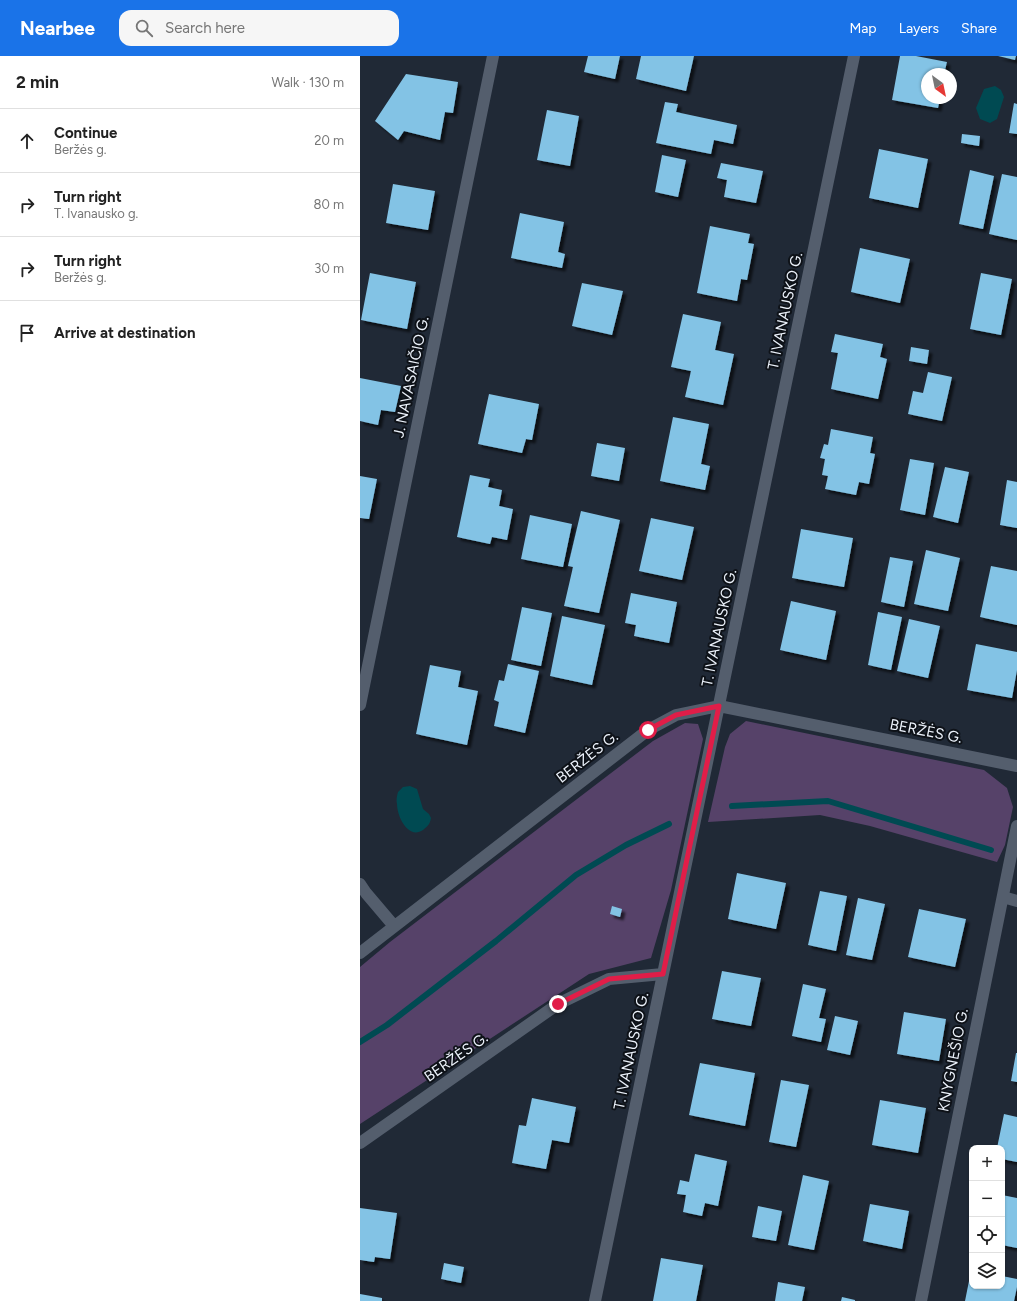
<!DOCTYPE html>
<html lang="en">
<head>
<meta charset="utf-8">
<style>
	body { margin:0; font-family:Figtree,sans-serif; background:#f6f6f6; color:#222 }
	.controls { position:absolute; right:12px; bottom:12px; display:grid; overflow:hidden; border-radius:8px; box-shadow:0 1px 3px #0004 }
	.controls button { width:36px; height:36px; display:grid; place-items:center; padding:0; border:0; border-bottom:1px solid #e0e0e0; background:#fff; color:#222; font:20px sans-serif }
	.compass { position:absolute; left:561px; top:12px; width:36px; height:36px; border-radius:50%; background:#fff; box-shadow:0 1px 3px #0004; rotate:147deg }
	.stop { position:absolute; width:12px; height:12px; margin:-9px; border:3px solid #e11d48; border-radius:50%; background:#fff }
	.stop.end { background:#e11d48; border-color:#fff; box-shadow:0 1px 4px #0008 }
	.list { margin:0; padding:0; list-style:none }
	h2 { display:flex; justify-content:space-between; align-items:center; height:52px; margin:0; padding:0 16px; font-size:17px }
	h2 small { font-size:13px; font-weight:400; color:#767676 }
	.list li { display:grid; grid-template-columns:26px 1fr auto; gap:12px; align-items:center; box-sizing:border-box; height:64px; padding:0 16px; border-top:1px solid #e0e0e0 }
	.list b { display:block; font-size:15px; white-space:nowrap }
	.list p { margin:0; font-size:13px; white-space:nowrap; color:#767676 }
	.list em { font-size:13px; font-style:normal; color:#767676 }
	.icon { flex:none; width:22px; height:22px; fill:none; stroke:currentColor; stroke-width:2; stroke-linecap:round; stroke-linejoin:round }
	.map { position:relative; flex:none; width:657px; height:1245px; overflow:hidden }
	header { display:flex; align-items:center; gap:24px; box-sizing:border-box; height:56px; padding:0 20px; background:#1a73e8; color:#fff }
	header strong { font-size:19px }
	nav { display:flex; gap:22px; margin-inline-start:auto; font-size:14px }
	.search { width:280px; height:36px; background:#f6f6f6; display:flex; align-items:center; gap:10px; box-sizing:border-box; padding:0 14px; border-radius:12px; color:#767676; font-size:15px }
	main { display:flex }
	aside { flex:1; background:#fff }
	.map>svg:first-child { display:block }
	.green { fill:#564269 }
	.water { fill:#004a52 }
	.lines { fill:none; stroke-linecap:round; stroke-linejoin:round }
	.stream { stroke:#004a52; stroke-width:6 }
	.building { fill:#83c3e5; filter:url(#shadow) }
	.minor { stroke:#545e6d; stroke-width:12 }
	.route { stroke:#e11d48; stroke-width:5 }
	.labels { text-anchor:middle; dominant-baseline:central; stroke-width:4; stroke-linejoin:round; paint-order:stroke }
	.street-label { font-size:15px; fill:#ecf2fb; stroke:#0e1218 }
</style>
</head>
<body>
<header>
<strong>Nearbee</strong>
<div class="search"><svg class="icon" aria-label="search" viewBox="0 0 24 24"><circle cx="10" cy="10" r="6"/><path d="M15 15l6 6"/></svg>Search here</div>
<nav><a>Map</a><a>Layers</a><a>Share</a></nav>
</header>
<main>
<aside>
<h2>2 min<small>Walk · 130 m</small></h2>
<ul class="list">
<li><svg class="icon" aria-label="ahead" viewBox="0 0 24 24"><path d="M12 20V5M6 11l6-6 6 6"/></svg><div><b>Continue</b><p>Beržės g.</p></div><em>20 m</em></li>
<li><svg class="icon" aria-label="right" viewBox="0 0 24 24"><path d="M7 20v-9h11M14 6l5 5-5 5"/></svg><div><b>Turn right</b><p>T. Ivanausko g.</p></div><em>80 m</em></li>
<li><svg class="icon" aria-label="right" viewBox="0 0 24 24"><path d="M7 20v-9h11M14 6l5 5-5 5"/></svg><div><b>Turn right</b><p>Beržės g.</p></div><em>30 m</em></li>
<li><svg class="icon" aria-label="arrive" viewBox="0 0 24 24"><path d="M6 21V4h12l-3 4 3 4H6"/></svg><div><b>Arrive at destination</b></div></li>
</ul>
</aside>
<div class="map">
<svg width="657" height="1245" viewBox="0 0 657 1245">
	<defs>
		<filter id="shadow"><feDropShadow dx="3.5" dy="3.5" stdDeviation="1" flood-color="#0009"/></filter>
	</defs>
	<rect width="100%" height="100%" fill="#202936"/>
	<!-- green -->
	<path class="green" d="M386 665 624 714 647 732 653 751 645 789 637 806 510 770 460 759 348 766 365 691 370 678Z
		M325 667 338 668 343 683 311 834 291 902 229 918 0 1068V911L30 886 293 685Z"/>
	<!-- water -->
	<path class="water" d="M635 30 641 34 644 41 637 63 630 67 620 63 616 52 624 33Z
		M50 730 57 733 63 753 69 758 71 762C70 768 68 770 63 774 48 784 37 760 37 748 36 744 37 740 38 736L43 731Z"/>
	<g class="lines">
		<!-- stream -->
		<path class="stream" d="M372 750 468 745 631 794
			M0 986 27 969 136 885 216 819 266 789 309 768"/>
	</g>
	<!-- building -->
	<path class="building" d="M228 0H260L255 23 224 16Z
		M281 0H334L326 35 276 23Z
		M540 0H556L587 6 584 18H567V42H580L578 52 532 44Z
		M638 0H656L655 4Z
		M46 18 98 26 93 57 85 56 80 84 44 75 38 84 15 65Z
		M305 46 318 48 316 56 377 69 373 88 354 84 351 98 296 87Z
		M654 47 657 48V78L649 77Z
		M187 54 219 60 210 110 177 104Z
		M602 78 620 80 619 90 601 87Z
		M519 93 568 103 558 152 509 142Z
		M302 99 326 104 318 141 295 136Z
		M361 107 403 115 396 147 364 141 367 124 357 122Z
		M610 114 634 120 623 173 599 168Z
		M642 118 657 121V184L629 178Z
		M33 128 75 135 68 174 26 167Z
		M160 157 204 166 198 196 205 198 202 212 151 202Z
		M350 170 390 178 388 187 394 188 387 224 381 223 377 245 337 237Z
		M500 192 550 203 540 247 491 236Z
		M10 217 56 226 47 273 1 264Z
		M621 217 652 223 641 279 610 273Z
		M222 227 263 235 252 279 212 270Z
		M323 258 361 266 355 294 374 298 363 349 325 341 331 315 311 311Z
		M475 278 523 288 520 301 527 303 518 343 471 333 478 297 471 296Z
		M551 291 569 294 567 308 549 305Z
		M568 316 592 321 582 365 548 358 553 335 563 337Z
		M0 322 41 330 35 356 21 354 18 369 0 365Z
		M129 338 179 348 172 384 166 383 162 397 118 388Z
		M313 361 349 368 341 408 350 410 345 434 300 425Z
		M471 373 513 381 510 397 515 398 509 428 499 426 496 439 465 433 468 420 462 419 465 403 460 402 464 388 468 389Z
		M237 387 265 392 259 425 231 420Z
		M550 403 574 407 565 459 540 454Z
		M585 411 609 416 598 467 573 461Z
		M110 419 130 423 128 431 142 434 139 450 153 453 147 484 132 481 130 488 97 481Z
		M0 420 17 423 9 463 0 462Z
		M647 424 657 426V472L640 469Z
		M221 455 260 464 239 557 204 550 213 511 208 510Z
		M170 459 212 468 203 511 161 503Z
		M291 462 334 471 322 524 279 515Z
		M441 473 493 482 484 531 432 522Z
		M566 494 600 502 588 555 554 548Z
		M530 501 553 505 544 551 521 546Z
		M631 510 657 515V569L620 561Z
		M271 537 317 546 309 587 274 580 276 569 265 567Z
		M431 545 476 555 466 604 420 594Z
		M162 551 192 557 181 610 151 604Z
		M518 556 542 561 531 614 508 609Z
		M202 560 245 569 232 629 190 620Z
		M549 563 580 570 568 622 537 615Z
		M616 588 657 596V614L652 642 607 634Z
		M148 608 179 615 165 677 134 670 139 646 134 644 139 624 144 625Z
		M70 609 101 615 98 631 118 635 107 689 56 678Z
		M377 817 426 827 416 873 368 863Z
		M460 835 487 840 476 895 448 889Z
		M498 842 525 848 512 904 486 899Z
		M252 850 262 853 260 861 250 858Z
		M559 853 606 863 595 911 548 901Z
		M362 915 401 922 391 970 352 963Z
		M443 928 466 933 459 962 466 963 461 986 432 980Z
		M544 956 586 963 579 1005 537 998Z
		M475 960 498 965 490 999 467 994Z
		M656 997H657V1026L651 1025Z
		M340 1007 395 1017 385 1070 329 1059Z
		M421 1024 449 1029 436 1091 409 1086Z
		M172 1042 216 1051 209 1087 192 1084 186 1113 152 1107 159 1069 166 1070Z
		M520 1044 566 1052 558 1097 512 1089Z
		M644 1058 657 1061V1106L642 1103V1092H637Z
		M335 1098 367 1105 358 1150 345 1147 342 1160 323 1156 326 1139 317 1138 320 1124 329 1126Z
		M443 1119 469 1125 454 1194 428 1189Z
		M642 1139 657 1142V1192L642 1189Z
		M510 1148 549 1155 542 1193 503 1185Z
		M398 1150 422 1155 416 1185 392 1181Z
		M0 1152 37 1157 30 1203 15 1201 14 1206 0 1204Z
		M301 1202 343 1209 336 1245H293Z
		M84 1207 104 1211 101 1227 81 1223Z
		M611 1215 612 1230H642V1220L657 1223V1231L654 1245H605Z
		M418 1226 445 1231 442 1245H415Z
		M0 1238 22 1242V1245H0Z
		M482 1241 495 1244V1245H481Z"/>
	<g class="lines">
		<!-- minor -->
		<path class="minor" d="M0 649 133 0
			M0 828 6 837 34 870
			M643 841 657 845
			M0 897 288 674 316 659 359 650 657 710
			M0 1087 198 948 249 923 303 918
			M235 1245 494 0
			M561 1245 657 770"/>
	</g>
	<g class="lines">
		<!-- route -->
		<path class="route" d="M198 948 249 923 303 918 359 650 316 659 288 674"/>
	</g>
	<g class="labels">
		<!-- street labels -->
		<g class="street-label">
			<text transform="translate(425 255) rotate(-78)">T. IVANAUSKO G.</text>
			<text transform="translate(51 321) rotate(-78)">J. NAVASAIČIO G.</text>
			<text transform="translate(359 572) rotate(-78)">T. IVANAUSKO G.</text>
			<text transform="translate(566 675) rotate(11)">BERŽĖS G.</text>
			<text transform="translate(227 701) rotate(-38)">BERŽĖS G.</text>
			<text transform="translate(271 995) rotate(-78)">T. IVANAUSKO G.</text>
			<text transform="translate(96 1001) rotate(-35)">BERŽĖS G.</text>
			<text transform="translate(593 1004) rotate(-79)">KNYGNEŠIO G.</text>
		</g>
	</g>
</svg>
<div class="controls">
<button>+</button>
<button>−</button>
<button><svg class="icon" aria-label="locate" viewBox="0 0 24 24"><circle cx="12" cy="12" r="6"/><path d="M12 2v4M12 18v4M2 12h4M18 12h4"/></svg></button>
<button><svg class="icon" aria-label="layers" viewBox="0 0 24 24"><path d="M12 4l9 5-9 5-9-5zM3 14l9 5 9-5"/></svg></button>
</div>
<svg class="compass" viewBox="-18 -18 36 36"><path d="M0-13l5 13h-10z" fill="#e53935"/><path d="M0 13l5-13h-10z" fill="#767676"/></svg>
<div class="stop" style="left:288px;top:674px"></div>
<div class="stop end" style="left:198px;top:948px"></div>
</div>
</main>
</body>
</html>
